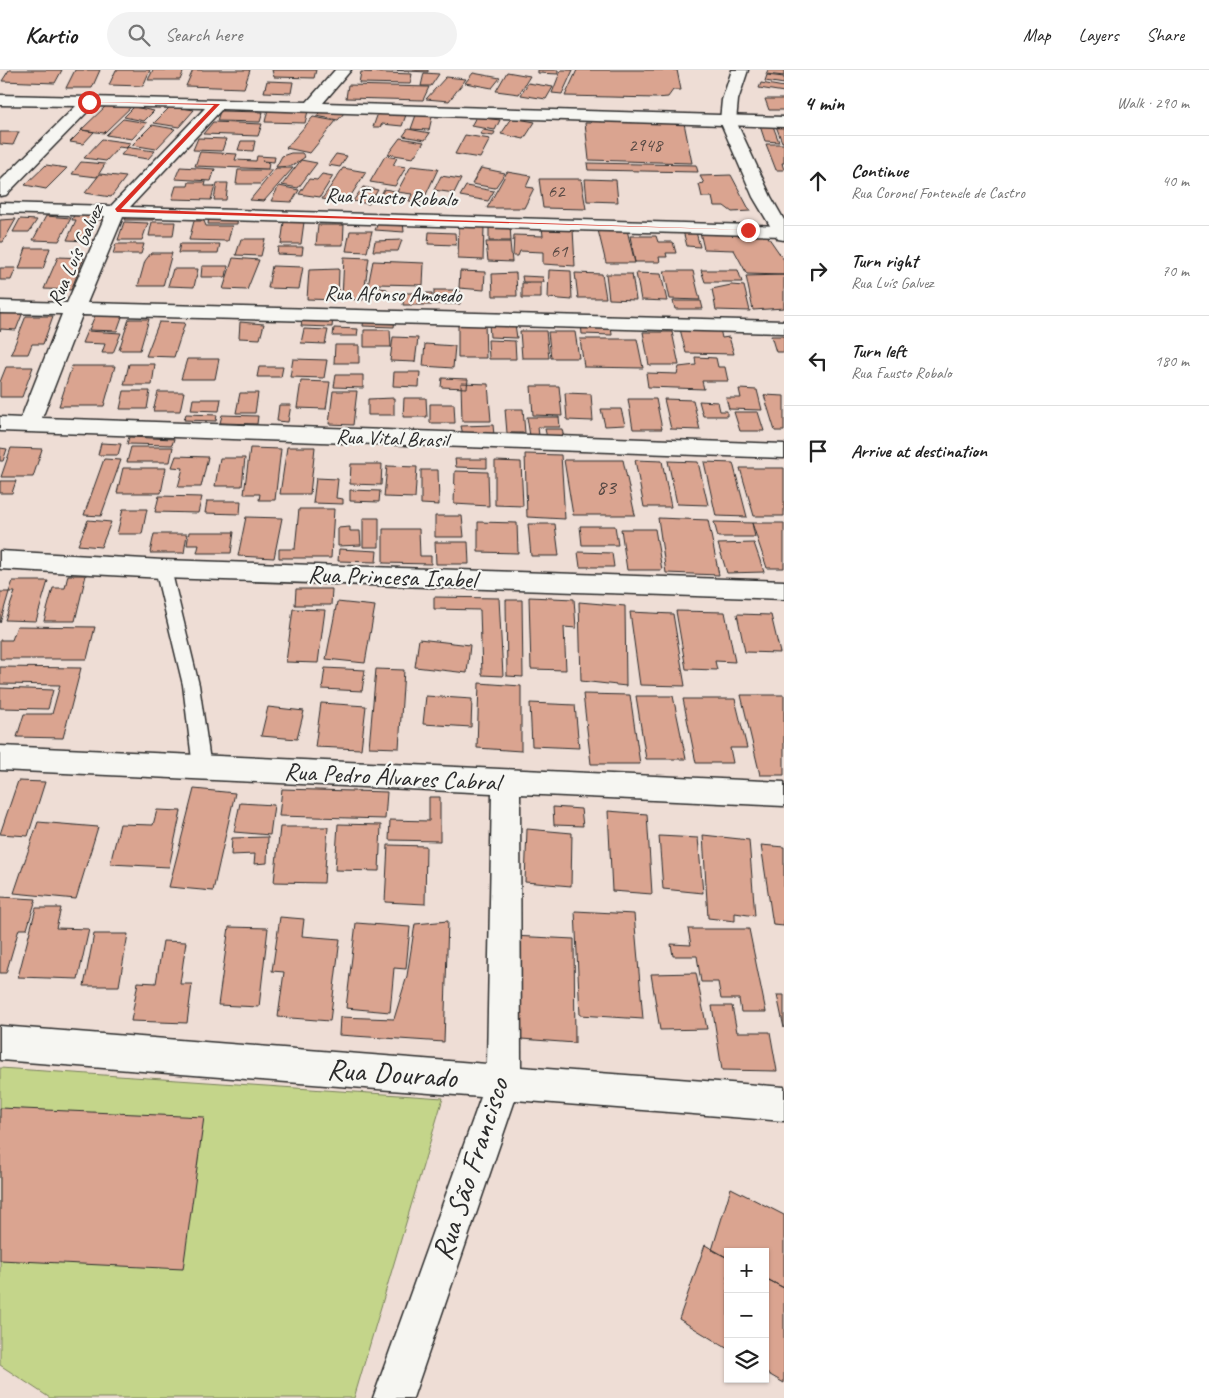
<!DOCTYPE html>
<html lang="en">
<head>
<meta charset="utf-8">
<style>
	body { margin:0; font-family:Caveat,sans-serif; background:#f2f2f2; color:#222 }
	.controls { position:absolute; right:15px; bottom:15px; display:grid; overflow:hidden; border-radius:0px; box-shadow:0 1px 4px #0004 }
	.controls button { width:45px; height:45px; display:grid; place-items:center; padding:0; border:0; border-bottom:1px solid #e0e0e0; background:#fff; color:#222; font:25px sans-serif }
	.stop { position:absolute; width:15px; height:15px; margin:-11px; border:4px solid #d93025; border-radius:50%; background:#fff }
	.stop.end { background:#d93025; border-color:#fff; box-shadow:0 1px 5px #0008 }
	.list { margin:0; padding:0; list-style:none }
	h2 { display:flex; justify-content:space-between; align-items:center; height:65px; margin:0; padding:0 20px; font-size:21px }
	h2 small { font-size:16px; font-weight:400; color:#767676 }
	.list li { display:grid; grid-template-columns:32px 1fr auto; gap:15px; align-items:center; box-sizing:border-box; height:90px; padding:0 20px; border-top:1px solid #e0e0e0 }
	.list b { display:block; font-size:19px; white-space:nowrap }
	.list p { margin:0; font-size:16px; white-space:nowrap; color:#767676 }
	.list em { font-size:16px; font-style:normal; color:#767676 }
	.icon { flex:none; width:28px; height:28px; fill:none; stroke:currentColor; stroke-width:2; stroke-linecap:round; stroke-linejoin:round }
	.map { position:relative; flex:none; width:784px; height:1328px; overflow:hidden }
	header { display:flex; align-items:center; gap:30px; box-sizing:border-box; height:70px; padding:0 25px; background:#fff; border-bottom:1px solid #e0e0e0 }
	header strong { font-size:24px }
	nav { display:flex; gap:28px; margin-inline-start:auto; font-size:18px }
	.search { width:350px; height:45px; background:#f2f2f2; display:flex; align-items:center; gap:12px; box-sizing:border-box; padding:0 18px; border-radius:28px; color:#767676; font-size:19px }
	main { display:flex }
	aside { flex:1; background:#fff }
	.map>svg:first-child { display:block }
	.green { fill:#c4d58a; stroke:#78805a }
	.building { fill:#daa490; stroke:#2b2b2b }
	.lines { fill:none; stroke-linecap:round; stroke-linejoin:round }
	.lane-casing { stroke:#2b2b2b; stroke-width:3 }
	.street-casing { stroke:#2b2b2b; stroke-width:3 }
	.secondary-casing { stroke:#2b2b2b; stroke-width:3 }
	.lane { fill:#f6f6f2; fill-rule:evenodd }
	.street { fill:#f6f6f2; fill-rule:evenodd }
	.secondary { fill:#f6f6f2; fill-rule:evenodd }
	.route { fill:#d93025 }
	.labels { text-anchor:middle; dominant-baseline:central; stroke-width:4.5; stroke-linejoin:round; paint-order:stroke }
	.far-number-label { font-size:19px; fill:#574944 }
	.far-street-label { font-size:21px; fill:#2b2b2b; stroke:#f6f6f2 }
	.number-label { font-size:22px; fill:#574944 }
	.street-label { font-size:25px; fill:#2b2b2b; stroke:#f6f6f2 }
	.near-street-label { font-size:30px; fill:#2b2b2b; stroke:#f6f6f2 }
</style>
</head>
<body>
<header>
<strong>Kartio</strong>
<div class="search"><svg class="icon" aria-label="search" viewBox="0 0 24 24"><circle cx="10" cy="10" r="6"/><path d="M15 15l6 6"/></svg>Search here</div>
<nav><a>Map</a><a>Layers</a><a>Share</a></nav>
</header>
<main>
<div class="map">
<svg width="784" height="1328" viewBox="0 0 784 1328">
	<rect width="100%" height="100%" fill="#eeddd5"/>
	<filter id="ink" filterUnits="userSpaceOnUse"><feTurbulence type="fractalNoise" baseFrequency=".02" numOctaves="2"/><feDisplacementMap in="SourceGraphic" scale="10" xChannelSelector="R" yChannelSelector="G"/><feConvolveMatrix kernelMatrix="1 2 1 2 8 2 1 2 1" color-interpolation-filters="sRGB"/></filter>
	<g filter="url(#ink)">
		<!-- green -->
		<path class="green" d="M0 998 443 1028 354 1328H50L0 1295Z"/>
		<!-- building -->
		<path class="building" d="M9 0H62L55 13 2 11Z
			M75 0H100L92 18H66Z
			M116 0H150L143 16 109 15Z
			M153 0H184L180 10H148Z
			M193 0H250L244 18 186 16Z
			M272 0H316L314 8 274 7Z
			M387 0H428V2Z
			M538 0H558V4L538 3Z
			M561 0H573L562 24 552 23Z
			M577 0H677L681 20H673L668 27 656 28 565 26Z
			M768 0H784V6L766 4Z
			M361 2 412 4 410 14 359 13Z
			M507 2 530 6 519 24 496 21Z
			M424 3 439 4 431 16H421Z
			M473 3 500 8 492 18 465 13Z
			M767 5 784 7V14L765 11Z
			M446 7 466 9 449 31 426 29Z
			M267 11 293 12 291 23 264 22Z
			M528 13 553 17 546 29 521 25Z
			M761 13 784 17V22L759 18Z
			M348 15 429 17 423 30 346 28Z
			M765 29H784V40H769Z
			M108 34H134L104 63 81 60Z
			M171 36 194 40 179 57 154 53Z
			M134 37 154 41 144 51 124 47Z
			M268 39 308 41 305 53 265 52Z
			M322 40 345 42 338 50 316 46Z
			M220 41 263 42 260 52 217 51Z
			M378 43 406 45 402 56 382 54 380 57H373Z
			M416 45 432 47 429 60 411 59Z
			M313 47 336 51 310 83 286 78Z
			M476 47 500 50 495 60 471 56Z
			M512 48 535 52 524 69 501 64Z
			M123 49 147 53 132 69 106 65Z
			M591 50 684 53 692 93 589 90 585 53H591Z
			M213 52 262 54 258 66 203 64Z
			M152 55 175 59 156 79 132 75Z
			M760 56H773L779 72 765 71Z
			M776 56 784 57V72H782Z
			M408 59 430 63 425 70 403 66Z
			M82 60 94 62 83 74 70 72Z
			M483 60 495 62 493 66 480 64Z
			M0 62H19L13 75 0 74Z
			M465 65 490 69 480 88 455 84Z
			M198 68 226 69 222 81 193 80Z
			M400 68 424 72 413 88 388 84Z
			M102 69 131 73 126 78 119 77 106 91 84 88Z
			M241 71H255L253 81 238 80Z
			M766 74H784V93H782L784 100H776Z
			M128 77 131 78 155 81 148 89 121 85Z
			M200 82 237 84 235 90 256 91 257 86 275 87 274 92 262 91 269 93 268 99 195 96Z
			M291 83H302L305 87 292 96 276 97 282 86Z
			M336 84 347 86 340 97 328 95Z
			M385 86 397 88 393 95 406 97 395 116 370 112Z
			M301 90 317 93 298 118 282 115Z
			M81 92 105 94 97 107 72 104Z
			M587 93 696 95 698 102 588 100Z
			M46 95 67 98 46 119 25 115Z
			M411 96 438 99 422 133 409 131 412 124 397 122Z
			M180 97 215 99 211 111 175 109Z
			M276 98H293L264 131 250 130Z
			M343 98 366 102 348 130 342 129 339 132 322 129Z
			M481 98 505 103 495 118 472 114Z
			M238 100H272L260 114H236Z
			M507 102 531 106 526 117 534 118 524 138H487Z
			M100 104 126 107 111 127 85 123Z
			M322 104 333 106 320 127 299 124 309 109 317 110Z
			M731 105 750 141 732 142 724 136H714L712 127H702L699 114 704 113 700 106Z
			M441 106 461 109 454 123 434 120Z
			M539 109H581L586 139 543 138Z
			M585 109 616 110 618 132 587 131Z
			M189 112H206L205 116H215L211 130 172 129 176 116H188Z
			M217 113H228L226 130H214Z
			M279 116 299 120 292 132 271 131Z
			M466 116 494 121 488 131 460 126Z
			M363 117 378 120 369 134 353 131Z
			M384 119 395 121 391 130 379 129Z
			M75 142 105 143 102 150H94L86 171 67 170 76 150H72Z
			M128 143H156L154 150H125Z
			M46 146 71 148 59 171 33 170Z
			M209 146H238L237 154H208Z
			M16 149 3 172H0V150Z
			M20 149 37 150 29 162H13Z
			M194 151H204L206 156H232L228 171 189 170Z
			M379 151H403L404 162 375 160Z
			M124 152 148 153 142 170H118Z
			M152 152H175L173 166H149Z
			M284 152H304L301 174H281Z
			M318 155H344L343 175H316Z
			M489 155H510L511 171H489Z
			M459 156 484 157 483 190 458 189Z
			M542 157 573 159 575 196 543 194V182L520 181 518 186H513L514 165 543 166Z
			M598 160H627L635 193H606Z
			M350 161H372L367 182 346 181Z
			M683 161 696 162 700 177 687 176Z
			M429 162 455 163 456 175 428 174Z
			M700 162 766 164 784 190V205L747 204 734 180 704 179Z
			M630 166H656L658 172H673L676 183H666L667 187H659L660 192H635Z
			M241 169H265L261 186 236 185Z
			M402 170 398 181H373L375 171Z
			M486 172H510L512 192 488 191Z
			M116 174H144L141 184H113Z
			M180 174H220L218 183H178Z
			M278 177H303L302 185 277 184Z
			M26 178H50L43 199H19Z
			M151 183H172L163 216H138L145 191Z
			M58 187 84 188 71 220 44 219Z
			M344 187 369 188 363 230 342 229Z
			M233 188 259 190 247 220 223 219Z
			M373 191 424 193 423 215 377 214 380 218 387 219 386 226H366Z
			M202 196H228L226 207H201Z
			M272 196 303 197 299 219 268 218Z
			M0 198H16L11 210H0Z
			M173 199H198L194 217 168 216Z
			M339 199 338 230 307 229 309 200Z
			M549 200 571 201 572 230 548 228Z
			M701 200H738L742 212H705Z
			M460 201 485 202 484 220 459 218Z
			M664 201H693L700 230 670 229Z
			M516 203 517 226H493L492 204Z
			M575 203 602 204 606 228H578Z
			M636 203 661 204 667 231 641 230Z
			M606 204H632L636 230 609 229Z
			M784 205V238L753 240 746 206Z
			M522 206 543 207 544 212H523Z
			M522 213H541V228H522Z
			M731 215 744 216 750 241 716 240 712 219Z
			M434 220H460V234H434Z
			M404 223H432V235H403Z
			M673 231H701L703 239H675Z
			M0 242H23L16 260 1 259 0 261Z
			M96 243 123 244 117 261 89 260Z
			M26 246H53L43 274H32L28 284H11Z
			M303 246 333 247 332 257 301 256Z
			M364 247 395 249 394 257 363 256Z
			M129 249H149L140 280H119Z
			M159 252 185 253 174 287 146 286Z
			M240 252 264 254 260 269 239 268Z
			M458 253H485L486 288H458Z
			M489 253 515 254 517 268 490 267Z
			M581 253 611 254 612 265 582 264Z
			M334 258 358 259 357 266H333Z
			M304 259 328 260 325 274 301 273Z
			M680 259H720L722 268 729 267 734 284 686 283Z
			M364 260H390L391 277H364Z
			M87 261 121 263 113 283H102L105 274 82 273Z
			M520 261H546L549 288H522Z
			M548 262H575L579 288H551Z
			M643 262H672L679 295H649Z
			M771 266H784V282H776Z
			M393 267 418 268 415 292 390 291Z
			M580 269H637L643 298 584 297Z
			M488 270 515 271 516 289H489Z
			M425 274 455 276 453 298 423 296Z
			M335 275H359V293H334Z
			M695 287 716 288 718 297H725L728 311H702L704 319 648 317 646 303 677 304 679 297 696 295Z
			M187 289H219L215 309H181Z
			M293 289 327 290 324 308 290 307Z
			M129 294H155L152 315H124Z
			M72 296H115L104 336H59Z
			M6 297H33L22 327H0V312Z
			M259 297H283L281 307H257Z
			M394 302H420L419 317 393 316Z
			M336 305H363V318L334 317Z
			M442 308 468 309 467 318 441 317Z
			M301 311 330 312 326 339 297 338Z
			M461 313 488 314 491 351H462Z
			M531 316H559L562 346 533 345Z
			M739 319 757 320 762 340 729 339 726 328H741Z
			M124 321H150L147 339H120Z
			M333 321H357L353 355 329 354Z
			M158 322H184L180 341H153Z
			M240 323H258L255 343H236Z
			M565 323 591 324 593 351 567 350Z
			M764 325 784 326V361H775Z
			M394 328V345H368V329Z
			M404 328H426L427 347H403Z
			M193 329H221L219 341 191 340Z
			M628 329H656L662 359H633Z
			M664 329 693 330 700 360 671 359Z
			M699 331 718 332 720 341H727V346H703Z
			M430 334H454L455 353H430Z
			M279 335H291L288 352 277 351Z
			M505 339H523L525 363H507Z
			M601 339H621L625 355 605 356Z
			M734 342H758L764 361H740Z
			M186 344 217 345 216 351 184 350Z
			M222 345 258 346 257 354 220 353Z
			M527 347H559L560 357H538L539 366H530Z
			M493 355 494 365H463L461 356Z
			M545 359H562L564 368H547Z
			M129 367 174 369 172 375 127 374Z
			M101 373 121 374 118 385H98Z
			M131 377H173L170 392H127Z
			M287 377H315L310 424H280Z
			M0 378 7 379 3 391H0Z
			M11 378 42 379 33 407H1Z
			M250 378 281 379 275 430H259L260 424H244Z
			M525 384 561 385 565 449 527 447Z
			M176 386 208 387 201 417H178L183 398 172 397Z
			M220 388H245L242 416H215Z
			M104 389 121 390 101 446 84 445Z
			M455 389H487V398L456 397Z
			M564 390H623L635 445H573Z
			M635 390 662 391 671 437H644Z
			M495 391 521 392 523 436 495 435Z
			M668 391 698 392 708 435 677 434Z
			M704 392 733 393 747 447 716 446Z
			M351 394H382L381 415 350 414Z
			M387 396 417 397 415 428 384 427Z
			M123 398H166L161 423H117Z
			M740 398H784V446H754Z
			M421 400H438L439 435 421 434Z
			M455 401 488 402 489 436 454 434Z
			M316 408 338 409 336 428 343 429V434L313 433Z
			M0 411H16L12 423H0Z
			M350 420 380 421 379 432 350 431Z
			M159 426 202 427 198 443 155 442Z
			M207 431H241L240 444 205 443Z
			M123 439H147L142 464H117Z
			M299 439H334L331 488H279V479H295Z
			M435 446H462L464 467H435Z
			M246 447 282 448 274 488 238 486Z
			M363 448H379V477H363Z
			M658 448 708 450 719 505 666 503Z
			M88 450 111 452 101 477 78 475Z
			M478 452 517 453 518 483 478 482Z
			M714 452 752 453 755 467H718Z
			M752 453H784V498H767Z
			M528 454H555L559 486H531Z
			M580 456H615L618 475H582Z
			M350 457V461H360L361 475 338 476V458Z
			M383 459H419L420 486H431V494L383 493Z
			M621 459H655L662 500H627Z
			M189 462H234L231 483H197L199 475H187Z
			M154 464H187L184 483H150Z
			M435 472H468L469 494H436Z
			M754 473 764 502 727 503 718 474Z
			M339 479 377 481 376 492 338 491Z
			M578 482 612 483 614 497H580Z
			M68 505H86L75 551H44L53 518H65Z
			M13 511H48L36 551 5 550 15 522H9Z
			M296 519H332L331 535H295Z
			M0 522H9L0 553Z
			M434 527 499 528 503 606 482 605 480 540 434 539Z
			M529 527 574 529 576 558 564 557 566 600 531 599Z
			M506 530H522L523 607 507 606Z
			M337 532 375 536 365 593 326 589Z
			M579 532 625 536 626 616 581 611Z
			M293 539 325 540 318 593 286 592Z
			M676 541 725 542 735 592 715 591 717 600 686 599Z
			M630 542 673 544 685 616 640 615Z
			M737 544 771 545 780 583 745 582Z
			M17 556 95 557 87 589H0V570H12Z
			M419 569 470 575 467 603 415 597Z
			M0 597 81 598 63 668 17 667 24 644H52L60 615 0 614Z
			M325 598 365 600 362 621 322 619Z
			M376 599 404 600 399 678 369 677Z
			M479 613 521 616V681L477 678Z
			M0 618 53 620 48 639 0 638Z
			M583 624 630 625 640 694H591Z
			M741 625H784V705H760Z
			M426 626 472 629 471 657 423 654Z
			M636 626H673L686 689H646Z
			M683 629H735L747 678H730L733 693H696Z
			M321 633 366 636 361 679 315 677Z
			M530 633 575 635 579 678 532 676Z
			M268 637 304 641 297 669 261 666Z
			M18 711 45 712 28 766 0 764Z
			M194 719 235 723 213 821 169 817Z
			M282 719 387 722 385 749 279 746Z
			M429 727H440V771L389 770 390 750 429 751Z
			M240 733 274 735 270 765 234 762Z
			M553 737 581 739 583 756 554 755Z
			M157 740 181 741 169 797 110 794 120 754 153 755Z
			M608 741 647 744 652 824 612 821Z
			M38 752 98 757 76 829 14 823Z
			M338 754 381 755 379 801 335 800Z
			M280 757H328L324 813 274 812Z
			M527 759 572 763 571 816 525 812Z
			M703 765 749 770 755 846 735 843V851L708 848Z
			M659 766 698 768 703 823 663 819Z
			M268 767 267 793 254 794 255 784 231 785 232 768Z
			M388 775 426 776 425 834 385 832Z
			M761 775 784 777V856L773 855Z
			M0 827 36 829 27 859H19L6 903H0Z
			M36 838H61L56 858 89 859 78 909 18 907Z
			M575 841 634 844 643 949 580 945Z
			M280 847 304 849 302 866 340 869 330 951 278 947 284 902 272 901Z
			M448 851 444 972 339 965 340 947 394 949 407 906 415 854Z
			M356 853 410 857 406 899 394 898 390 942 346 938Z
			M229 857 268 858 259 937 218 935Z
			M688 859H749L766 942H741L739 929H721L718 912H701L697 886H673L671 874 691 875Z
			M94 864H128L119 916H84Z
			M512 866 574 869 575 973 508 968Z
			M163 871 186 872 180 914H192L187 953 131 951 138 912 156 913Z
			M696 903 707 959 660 960 651 904Z
			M777 925H784V958Z
			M712 936H732L737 962H770L777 1001 722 1000Z
			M0 1038 204 1047 183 1199 0 1190Z
			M731 1118 784 1145V1218L765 1208V1182H728V1188L712 1180Z
			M705 1175 728 1188V1279L679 1249Z
			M765 1208 784 1218V1313L765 1302Z"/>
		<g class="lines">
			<defs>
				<path id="lane" d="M163 493 168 495 171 499 199 615 211 698 208 703 202 706 196 703 193 698 183 615 155 499 158 495Z"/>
				<path id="street" d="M335 0H351L323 33 784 47V57L222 39 130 137 784 156V166L123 147 87 233 784 251V263L82 245 42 348 784 374V388L0 361V347L21 348 62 244 0 243V231L67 233 105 146 0 143V133L111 136 205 38 93 36 6 125 0 126V111L76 36 0 35V25L307 32Z
					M0 481 163 490 784 511V529L163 508 0 499Z
					M0 676 784 712V736L520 724 521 997 784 1017V1051L515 1030 413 1328H373L481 1027 0 990V956L487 994 492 723 0 700Z"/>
				<path id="secondary" d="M732 0H748L738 30 736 51 771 127 784 150V170L778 169 753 127 720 51 722 30Z"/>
			</defs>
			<!-- lane casing -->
			<use href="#lane" class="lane-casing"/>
			<!-- street casing -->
			<use href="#street" class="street-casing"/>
			<!-- secondary casing -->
			<use href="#secondary" class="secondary-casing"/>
			<!-- lane -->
			<use href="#lane" class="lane"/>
			<!-- street -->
			<use href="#street" class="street"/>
			<!-- secondary -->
			<use href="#secondary" class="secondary"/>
		</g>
	</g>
	<!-- route -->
	<path class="route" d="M87 32 220 34 121 139 750 160 117 142 115 139 214 35Z"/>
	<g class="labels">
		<!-- far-number labels -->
		<g class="far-number-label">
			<text x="645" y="75">2948</text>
			<text x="556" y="121">62</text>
			<text x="559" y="181">61</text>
		</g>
		<!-- far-street labels -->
		<g class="far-street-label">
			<text transform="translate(391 127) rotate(2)">Rua Fausto Robalo</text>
			<text transform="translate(75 185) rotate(-66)">Rua Luís Galvez</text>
			<text transform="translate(393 224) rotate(1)">Rua Afonso Amoedo</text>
			<text transform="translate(392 368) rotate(2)">Rua Vital Brasil</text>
		</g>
		<!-- number labels -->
		<g class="number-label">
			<text x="606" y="417">83</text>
		</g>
		<!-- street labels -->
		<g class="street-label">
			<text transform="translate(392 507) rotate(2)">Rua Princesa Isabel</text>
			<text transform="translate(392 707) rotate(3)">Rua Pedro Álvares Cabral</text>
		</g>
		<!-- near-street labels -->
		<g class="near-street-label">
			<text transform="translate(392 1003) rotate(4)">Rua Dourado</text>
			<text transform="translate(470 1099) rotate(-72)">Rua São Francisco</text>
		</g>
	</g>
</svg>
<div class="controls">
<button>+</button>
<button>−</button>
<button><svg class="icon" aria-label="layers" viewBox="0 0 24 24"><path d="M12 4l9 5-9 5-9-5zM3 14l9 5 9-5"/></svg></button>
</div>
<div class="stop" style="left:89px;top:32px"></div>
<div class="stop end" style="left:748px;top:160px"></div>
</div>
<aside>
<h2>4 min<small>Walk · 290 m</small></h2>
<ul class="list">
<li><svg class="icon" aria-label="ahead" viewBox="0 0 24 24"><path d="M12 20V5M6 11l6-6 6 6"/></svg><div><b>Continue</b><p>Rua Coronel Fontenele de Castro</p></div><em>40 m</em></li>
<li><svg class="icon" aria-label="right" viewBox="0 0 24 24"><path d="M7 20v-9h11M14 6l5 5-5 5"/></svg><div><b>Turn right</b><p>Rua Luís Galvez</p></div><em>70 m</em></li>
<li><svg class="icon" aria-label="left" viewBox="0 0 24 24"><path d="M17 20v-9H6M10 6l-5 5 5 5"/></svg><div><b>Turn left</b><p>Rua Fausto Robalo</p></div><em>180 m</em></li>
<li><svg class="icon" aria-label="arrive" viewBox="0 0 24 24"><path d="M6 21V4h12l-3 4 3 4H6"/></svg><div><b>Arrive at destination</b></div></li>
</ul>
</aside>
</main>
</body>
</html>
